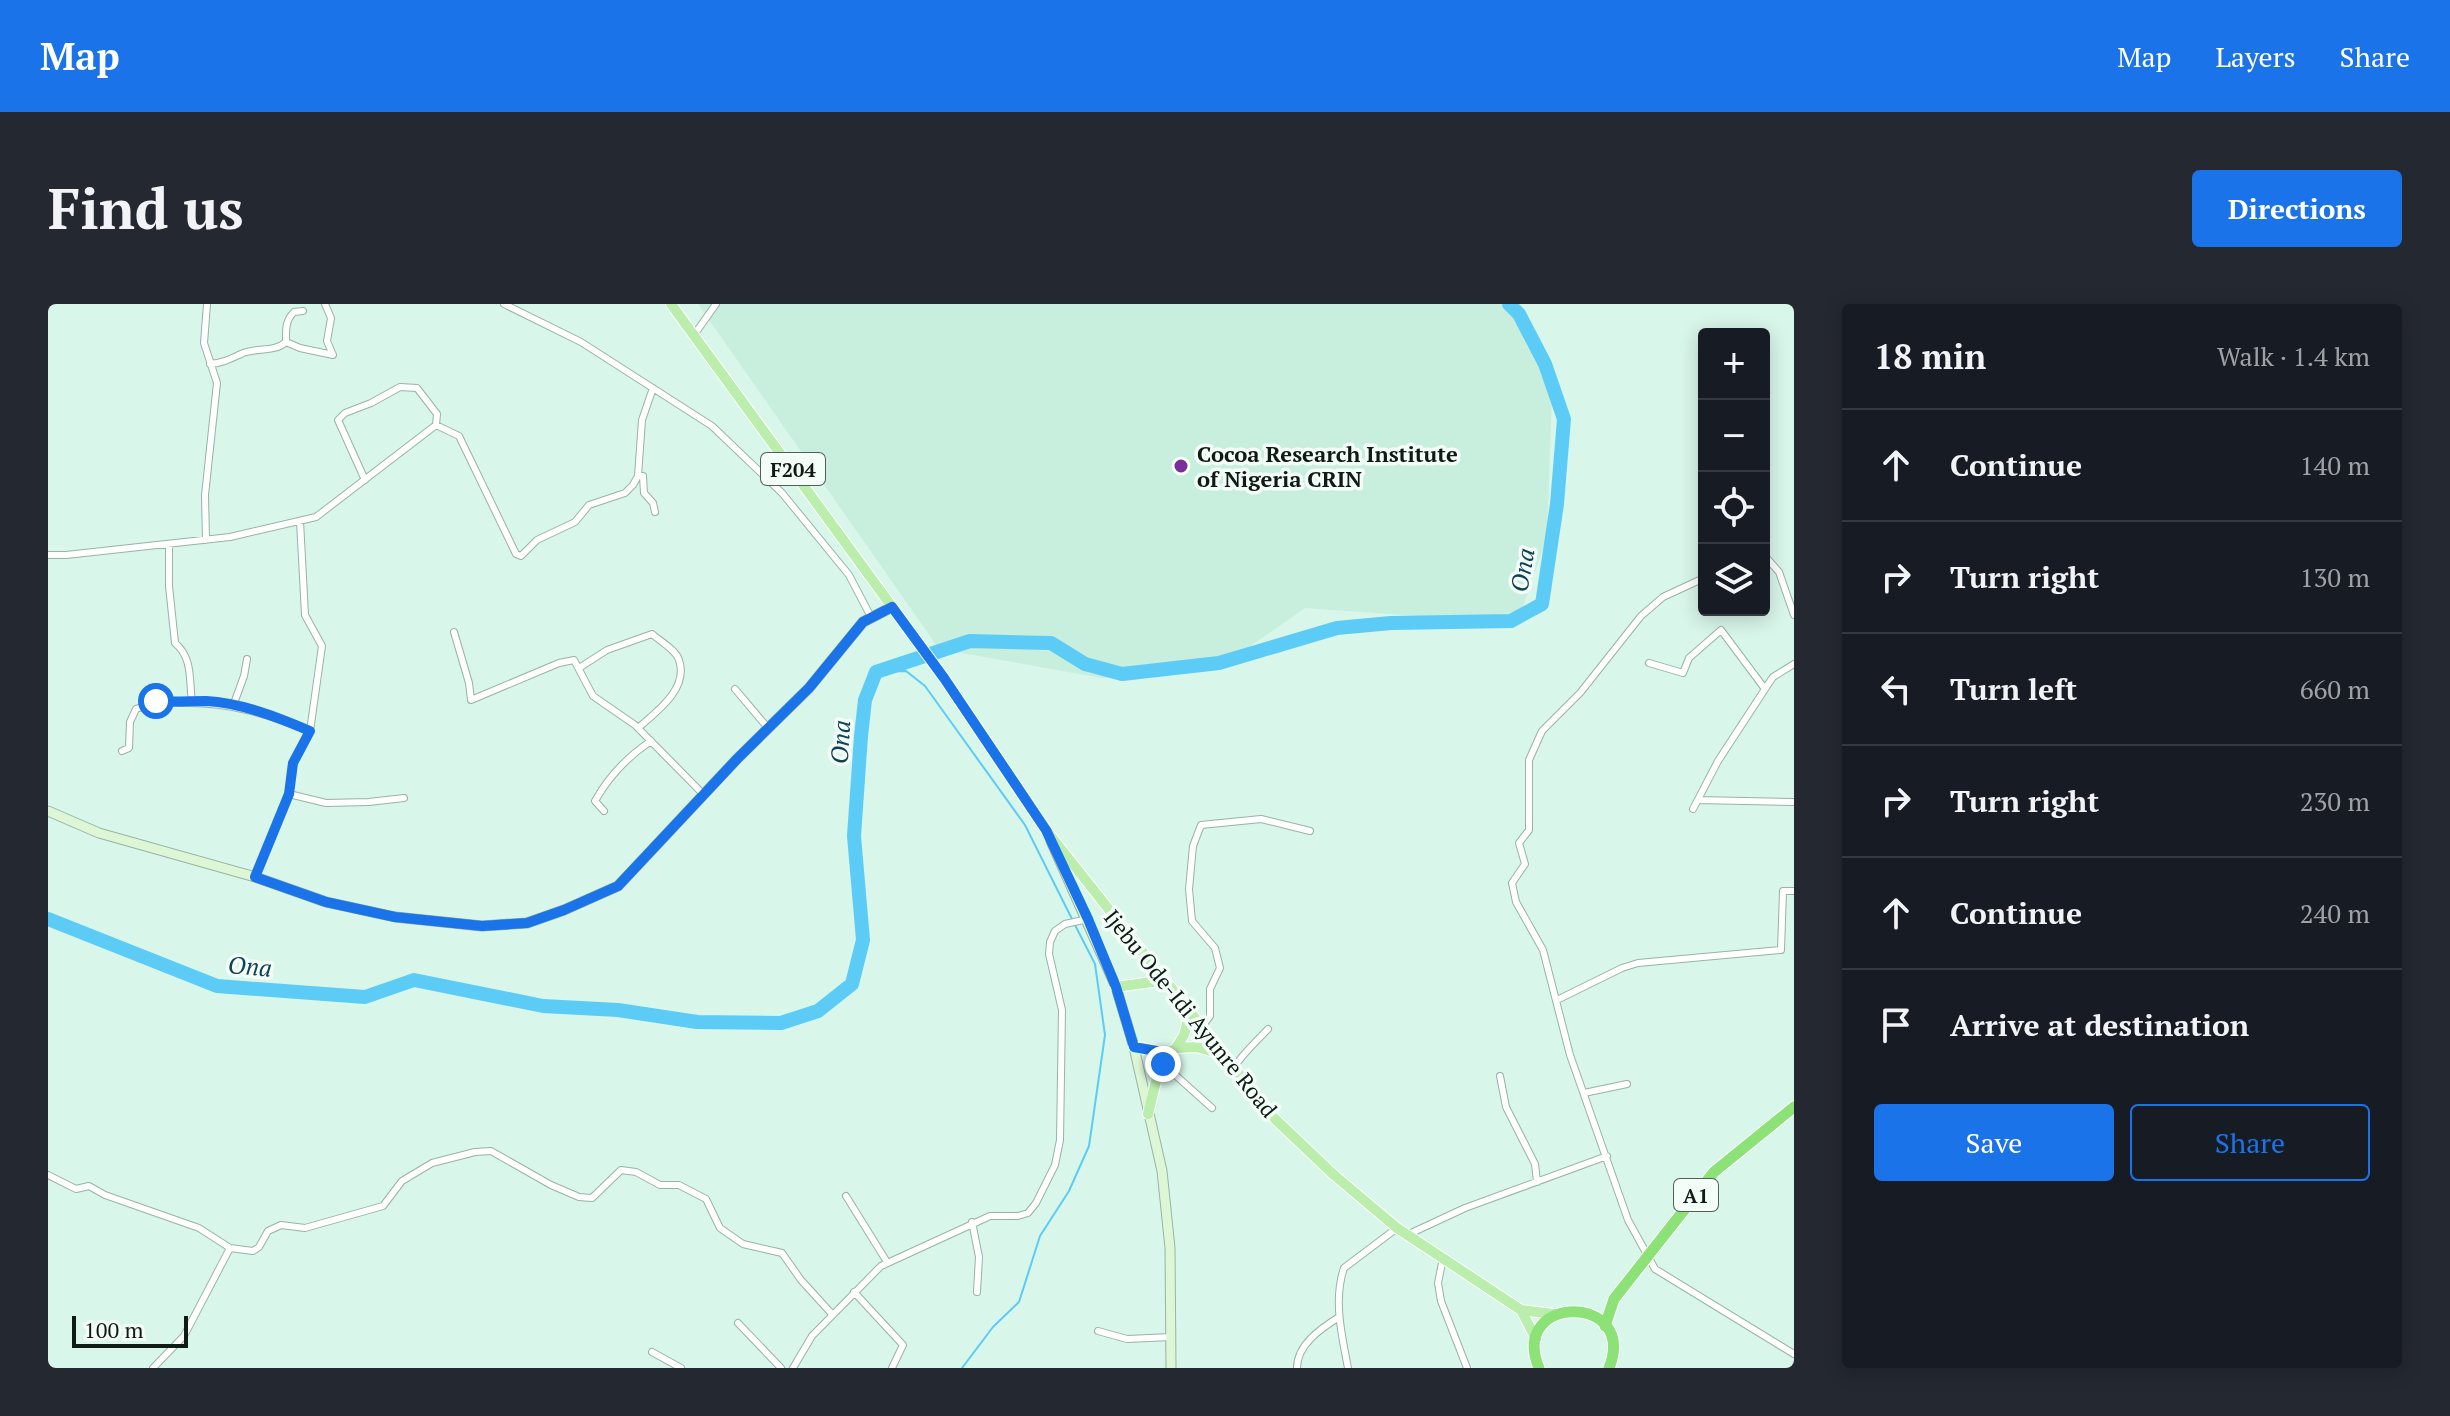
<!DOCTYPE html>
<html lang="en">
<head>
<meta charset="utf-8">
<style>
	body { margin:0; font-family:"PT Serif",serif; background:#242831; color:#f1f3f6 }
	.controls { position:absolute; right:24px; top:24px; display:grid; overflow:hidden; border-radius:8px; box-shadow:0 4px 20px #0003 }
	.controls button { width:72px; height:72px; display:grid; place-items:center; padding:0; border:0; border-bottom:2px solid #363941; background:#171b24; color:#f1f3f6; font:40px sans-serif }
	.scale { position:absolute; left:24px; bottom:20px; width:116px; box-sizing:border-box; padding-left:8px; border:4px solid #101a16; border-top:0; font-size:22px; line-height:28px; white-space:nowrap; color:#101a16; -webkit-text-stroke:6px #f3fef9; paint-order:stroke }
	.stop { position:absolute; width:24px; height:24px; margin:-18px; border:6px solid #1a73e8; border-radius:50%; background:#fff }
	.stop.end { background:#1a73e8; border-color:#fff; box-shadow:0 2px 8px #0008 }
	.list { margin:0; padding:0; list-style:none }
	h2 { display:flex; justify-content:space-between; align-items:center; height:104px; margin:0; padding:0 32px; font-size:34px }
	h2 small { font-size:26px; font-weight:400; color:#9ea1a6 }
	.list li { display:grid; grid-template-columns:52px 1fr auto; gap:24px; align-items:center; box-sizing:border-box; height:112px; padding:0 32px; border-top:2px solid #363941 }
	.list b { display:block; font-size:30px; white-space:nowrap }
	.list em { font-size:26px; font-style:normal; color:#9ea1a6 }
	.actions { display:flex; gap:16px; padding:24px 32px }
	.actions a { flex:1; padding:18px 0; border:2px solid #1a73e8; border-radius:8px; text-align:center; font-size:28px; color:#1a73e8 }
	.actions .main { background:#1a73e8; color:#fff }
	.icon { flex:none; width:44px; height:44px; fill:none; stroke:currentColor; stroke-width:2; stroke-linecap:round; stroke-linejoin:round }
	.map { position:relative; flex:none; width:1746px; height:1064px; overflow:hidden; border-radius:8px }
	header { display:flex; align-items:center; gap:48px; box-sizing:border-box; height:112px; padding:0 40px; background:#1a73e8; color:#fff }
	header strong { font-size:38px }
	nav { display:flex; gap:44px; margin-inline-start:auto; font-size:28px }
	.intro { display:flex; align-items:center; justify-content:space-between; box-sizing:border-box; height:192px; padding:0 48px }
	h1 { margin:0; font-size:56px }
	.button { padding:20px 36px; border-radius:8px; background:#1a73e8; color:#fff; font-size:28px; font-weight:700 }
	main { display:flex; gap:48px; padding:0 48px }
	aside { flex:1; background:#171b24; border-radius:8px; box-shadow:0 4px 20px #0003 }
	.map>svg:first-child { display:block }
	.built { fill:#c8eede }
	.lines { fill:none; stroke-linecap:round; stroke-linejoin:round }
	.stream { stroke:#5cccf6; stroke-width:2 }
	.river { stroke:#5cccf6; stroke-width:14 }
	.street-casing { stroke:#98b3a8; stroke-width:8 }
	.secondary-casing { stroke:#98b3a8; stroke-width:11 }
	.primary-casing { stroke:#fff; stroke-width:12 }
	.highway-casing { stroke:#fff; stroke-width:13 }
	.street { stroke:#fff; stroke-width:6 }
	.secondary { stroke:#ddf6d6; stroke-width:9 }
	.primary { stroke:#bbeead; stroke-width:10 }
	.highway { stroke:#8de277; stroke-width:11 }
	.route { stroke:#1a73e8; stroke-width:10 }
	.poi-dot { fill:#7b2c9d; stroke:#f3fef9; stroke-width:3 }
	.labels { text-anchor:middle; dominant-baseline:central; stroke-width:7; stroke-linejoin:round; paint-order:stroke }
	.shield { fill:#f3fef9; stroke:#545e5a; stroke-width:2 }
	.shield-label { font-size:20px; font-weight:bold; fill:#101a16 }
	.poi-label { font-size:22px; font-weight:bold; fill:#101a16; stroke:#f3fef9; text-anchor:start }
	.street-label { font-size:22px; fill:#101a16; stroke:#f3fef9 }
	.water-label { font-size:24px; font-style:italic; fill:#114254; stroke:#f3fef9 }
</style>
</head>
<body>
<header>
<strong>Map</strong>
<nav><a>Map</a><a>Layers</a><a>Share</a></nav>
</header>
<div class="intro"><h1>Find us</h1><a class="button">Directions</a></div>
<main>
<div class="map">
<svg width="1746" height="1064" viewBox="0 0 1746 1064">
	<rect width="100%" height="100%" fill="#d9f6ea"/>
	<!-- built -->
	<path class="built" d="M650 0H1461L1471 10 1504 91 1499 233 1472 311 1383 313 1257 304 1171 364 1054 374 891 345Z"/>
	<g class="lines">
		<!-- stream -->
		<path class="stream" d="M828 368 858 367 877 382 977 521 1024 615
			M914 1064 945 1023 971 998 992 932 1021 887 1041 842 1057 731 1047 660 1027 621"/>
		<!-- river -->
		<path class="river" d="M0 615 169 682 317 693 366 676 495 702 570 706 649 718 733 719 770 707 804 680 815 636 806 532 813 432 817 396 828 368 922 337 1003 339 1037 360 1074 370 1171 359 1289 324 1343 319 1463 317 1494 300 1509 200 1516 115 1497 60 1471 10 1461 0"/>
		<defs>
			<path id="street" d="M456 0 533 38 664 122 734 189 801 271 823 313
				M646 31 668 0
				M238 38 252 44 285 51 279 37 283 14 277 0
				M162 60C175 59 182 55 193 50 207 43 226 49 238 38 238 26 237 17 246 8L255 7
				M590 172H595L596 189 605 199 607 208
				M317 176 290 116 297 109 323 99 352 83 369 84 389 110 388 121
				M158 236 157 191 169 79 156 39 159 0
				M121 240V282L127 339C145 354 141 376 144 398
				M0 251H18L182 233 268 213 388 121 411 132 468 250 473 252 489 236 527 218 541 201 577 189 585 181 590 172 594 116 605 84
				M1716 251 1731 268 1746 311
				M1656 274 1615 293 1593 312 1532 389 1494 427 1481 456V526L1471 539 1477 560 1464 579 1468 598 1495 646 1522 751 1580 916 1607 965 1746 1050
				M406 328 421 379 423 396 511 359 526 356 545 392 587 421 655 490
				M1601 359 1635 369 1641 354 1673 326 1717 385
				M531 364 559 346 604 330C612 337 628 346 631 356 641 385 608 408 590 424
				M687 385 720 424
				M185 402 196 372 199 355
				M74 447 81 444 82 418 88 405C105 398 117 399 136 399 181 398 220 410 262 427
				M241 490 278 499 321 498 356 494
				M1650 496 1746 498
				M1645 505 1670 457 1717 385 1725 373 1746 360
				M556 507 547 497C561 472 579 453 603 437
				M207 573 241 490 245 459 262 427 274 342 257 311 252 217
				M1509 696 1574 664 1590 659 1733 646 1735 587H1746
				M1153 724 1162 712V685L1172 664 1167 644 1144 617 1141 585 1145 542 1153 521 1213 515 1262 527
				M1115 760 1164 804
				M1185 765C1194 750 1208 738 1220 725
				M1452 772 1458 803 1487 860 1489 878
				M1536 789 1579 780
				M0 871 28 885 41 882 57 891 151 924 182 944 205 947 211 943 220 927 233 921 257 924 335 902 354 877 384 859 427 848 443 847 503 881 531 893 544 894 573 866 588 868 612 881H631L658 895 672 924 695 940 734 949 753 976 783 1009
				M798 892 839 958
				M924 918 931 953 929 988
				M1359 931 1417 904 1559 852
				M1395 954 1390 979 1393 997 1419 1064
				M806 988 855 1041 844 1064
				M690 1019 733 1064
				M1050 1027 1079 1035 1123 1033
				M604 1048 633 1064
				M105 1064 136 1032 182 944
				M745 1064 764 1032 833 962 942 912H970L980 909 988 899 1007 861 1012 836 1014 706 1001 650 1002 638 1007 627 1017 620 1040 615
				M1249 1064C1249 1041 1272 1025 1291 1013
				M1300 1064C1294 1032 1285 996 1296 964L1349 924"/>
			<path id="secondary" d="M0 507 51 529 207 573 278 598 347 613 434 622 479 619 516 606 570 582 689 455 761 384 815 318 844 303
				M1003 537 1068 683 1086 743 1114 867 1122 944 1123 1064"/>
			<path id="primary" d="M623 0 896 374 998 526 1227 815 1286 871 1349 924 1473 1006 1505 1010
				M1068 683 1118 676
				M1086 743 1120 749
				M1128 744 1149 743 1173 750
				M1100 810 1109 773 1120 749 1128 744 1136 731 1142 709
				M1473 1006 1488 1035"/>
			<path id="highway" d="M1557 1022 1566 995 1666 868 1746 803
				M1491 1064C1460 989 1591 989 1561 1064"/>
		</defs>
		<!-- street casing -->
		<use href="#street" class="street-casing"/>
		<!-- secondary casing -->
		<use href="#secondary" class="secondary-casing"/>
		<!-- primary casing -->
		<use href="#primary" class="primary-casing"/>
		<!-- highway casing -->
		<use href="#highway" class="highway-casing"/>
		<!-- street -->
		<use href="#street" class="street"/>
		<!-- secondary -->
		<use href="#secondary" class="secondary"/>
		<!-- primary -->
		<use href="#primary" class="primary"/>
		<!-- highway -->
		<use href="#highway" class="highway"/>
	</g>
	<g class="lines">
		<!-- route -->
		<path class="route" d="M108 397C125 398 142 397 158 397 194 399 229 413 262 427L245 459 241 490 207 573 278 598 347 613 434 622 479 619 516 606 570 582 689 455 761 384 815 318 844 303 896 374 998 526 1040 615 1068 683 1086 743 1120 749 1115 760"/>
	</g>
	<!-- markers -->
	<circle class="poi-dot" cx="1133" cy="162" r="8"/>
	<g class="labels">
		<!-- shield labels -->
		<g class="shield">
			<rect x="713" y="149" width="64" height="32" rx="6"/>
			<rect x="1626" y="875" width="44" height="32" rx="6"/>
		</g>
		<g class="shield-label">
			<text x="745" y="165">F204</text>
			<text x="1648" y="891">A1</text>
		</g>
		<!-- poi labels -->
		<g class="poi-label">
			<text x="1149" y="149">Cocoa Research Institute<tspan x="1149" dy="25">of Nigeria CRIN</tspan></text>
		</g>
		<!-- street labels -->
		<g class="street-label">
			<text transform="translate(1143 709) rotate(51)">Ijebu Ode-Idi Ayunre Road</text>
		</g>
		<!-- water labels -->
		<g class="water-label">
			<text transform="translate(1474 266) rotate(-80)">Ona</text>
			<text transform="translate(792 438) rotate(-86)">Ona</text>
			<text transform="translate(202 662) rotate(5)">Ona</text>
		</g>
	</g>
</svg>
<div class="controls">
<button>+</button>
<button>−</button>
<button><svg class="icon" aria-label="locate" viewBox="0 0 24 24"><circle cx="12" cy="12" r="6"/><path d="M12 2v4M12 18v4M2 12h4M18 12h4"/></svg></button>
<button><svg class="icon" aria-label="layers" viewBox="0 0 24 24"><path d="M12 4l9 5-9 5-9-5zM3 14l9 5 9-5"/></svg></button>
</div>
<div class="scale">100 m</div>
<div class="stop" style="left:108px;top:397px"></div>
<div class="stop end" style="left:1115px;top:760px"></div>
</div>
<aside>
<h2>18 min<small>Walk · 1.4 km</small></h2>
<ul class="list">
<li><svg class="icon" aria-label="ahead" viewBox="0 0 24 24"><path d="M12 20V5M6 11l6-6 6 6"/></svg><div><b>Continue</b></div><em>140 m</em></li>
<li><svg class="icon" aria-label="right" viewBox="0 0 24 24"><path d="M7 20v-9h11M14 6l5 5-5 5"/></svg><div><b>Turn right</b></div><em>130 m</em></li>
<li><svg class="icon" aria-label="left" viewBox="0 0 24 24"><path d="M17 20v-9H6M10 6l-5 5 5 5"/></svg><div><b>Turn left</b></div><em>660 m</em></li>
<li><svg class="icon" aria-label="right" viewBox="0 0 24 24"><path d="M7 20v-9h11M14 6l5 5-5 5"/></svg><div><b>Turn right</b></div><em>230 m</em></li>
<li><svg class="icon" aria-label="ahead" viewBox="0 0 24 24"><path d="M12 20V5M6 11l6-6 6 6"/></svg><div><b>Continue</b></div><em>240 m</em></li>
<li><svg class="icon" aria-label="arrive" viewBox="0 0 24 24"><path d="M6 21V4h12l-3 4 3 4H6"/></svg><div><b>Arrive at destination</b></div></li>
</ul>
<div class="actions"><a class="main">Save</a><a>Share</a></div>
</aside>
</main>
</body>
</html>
